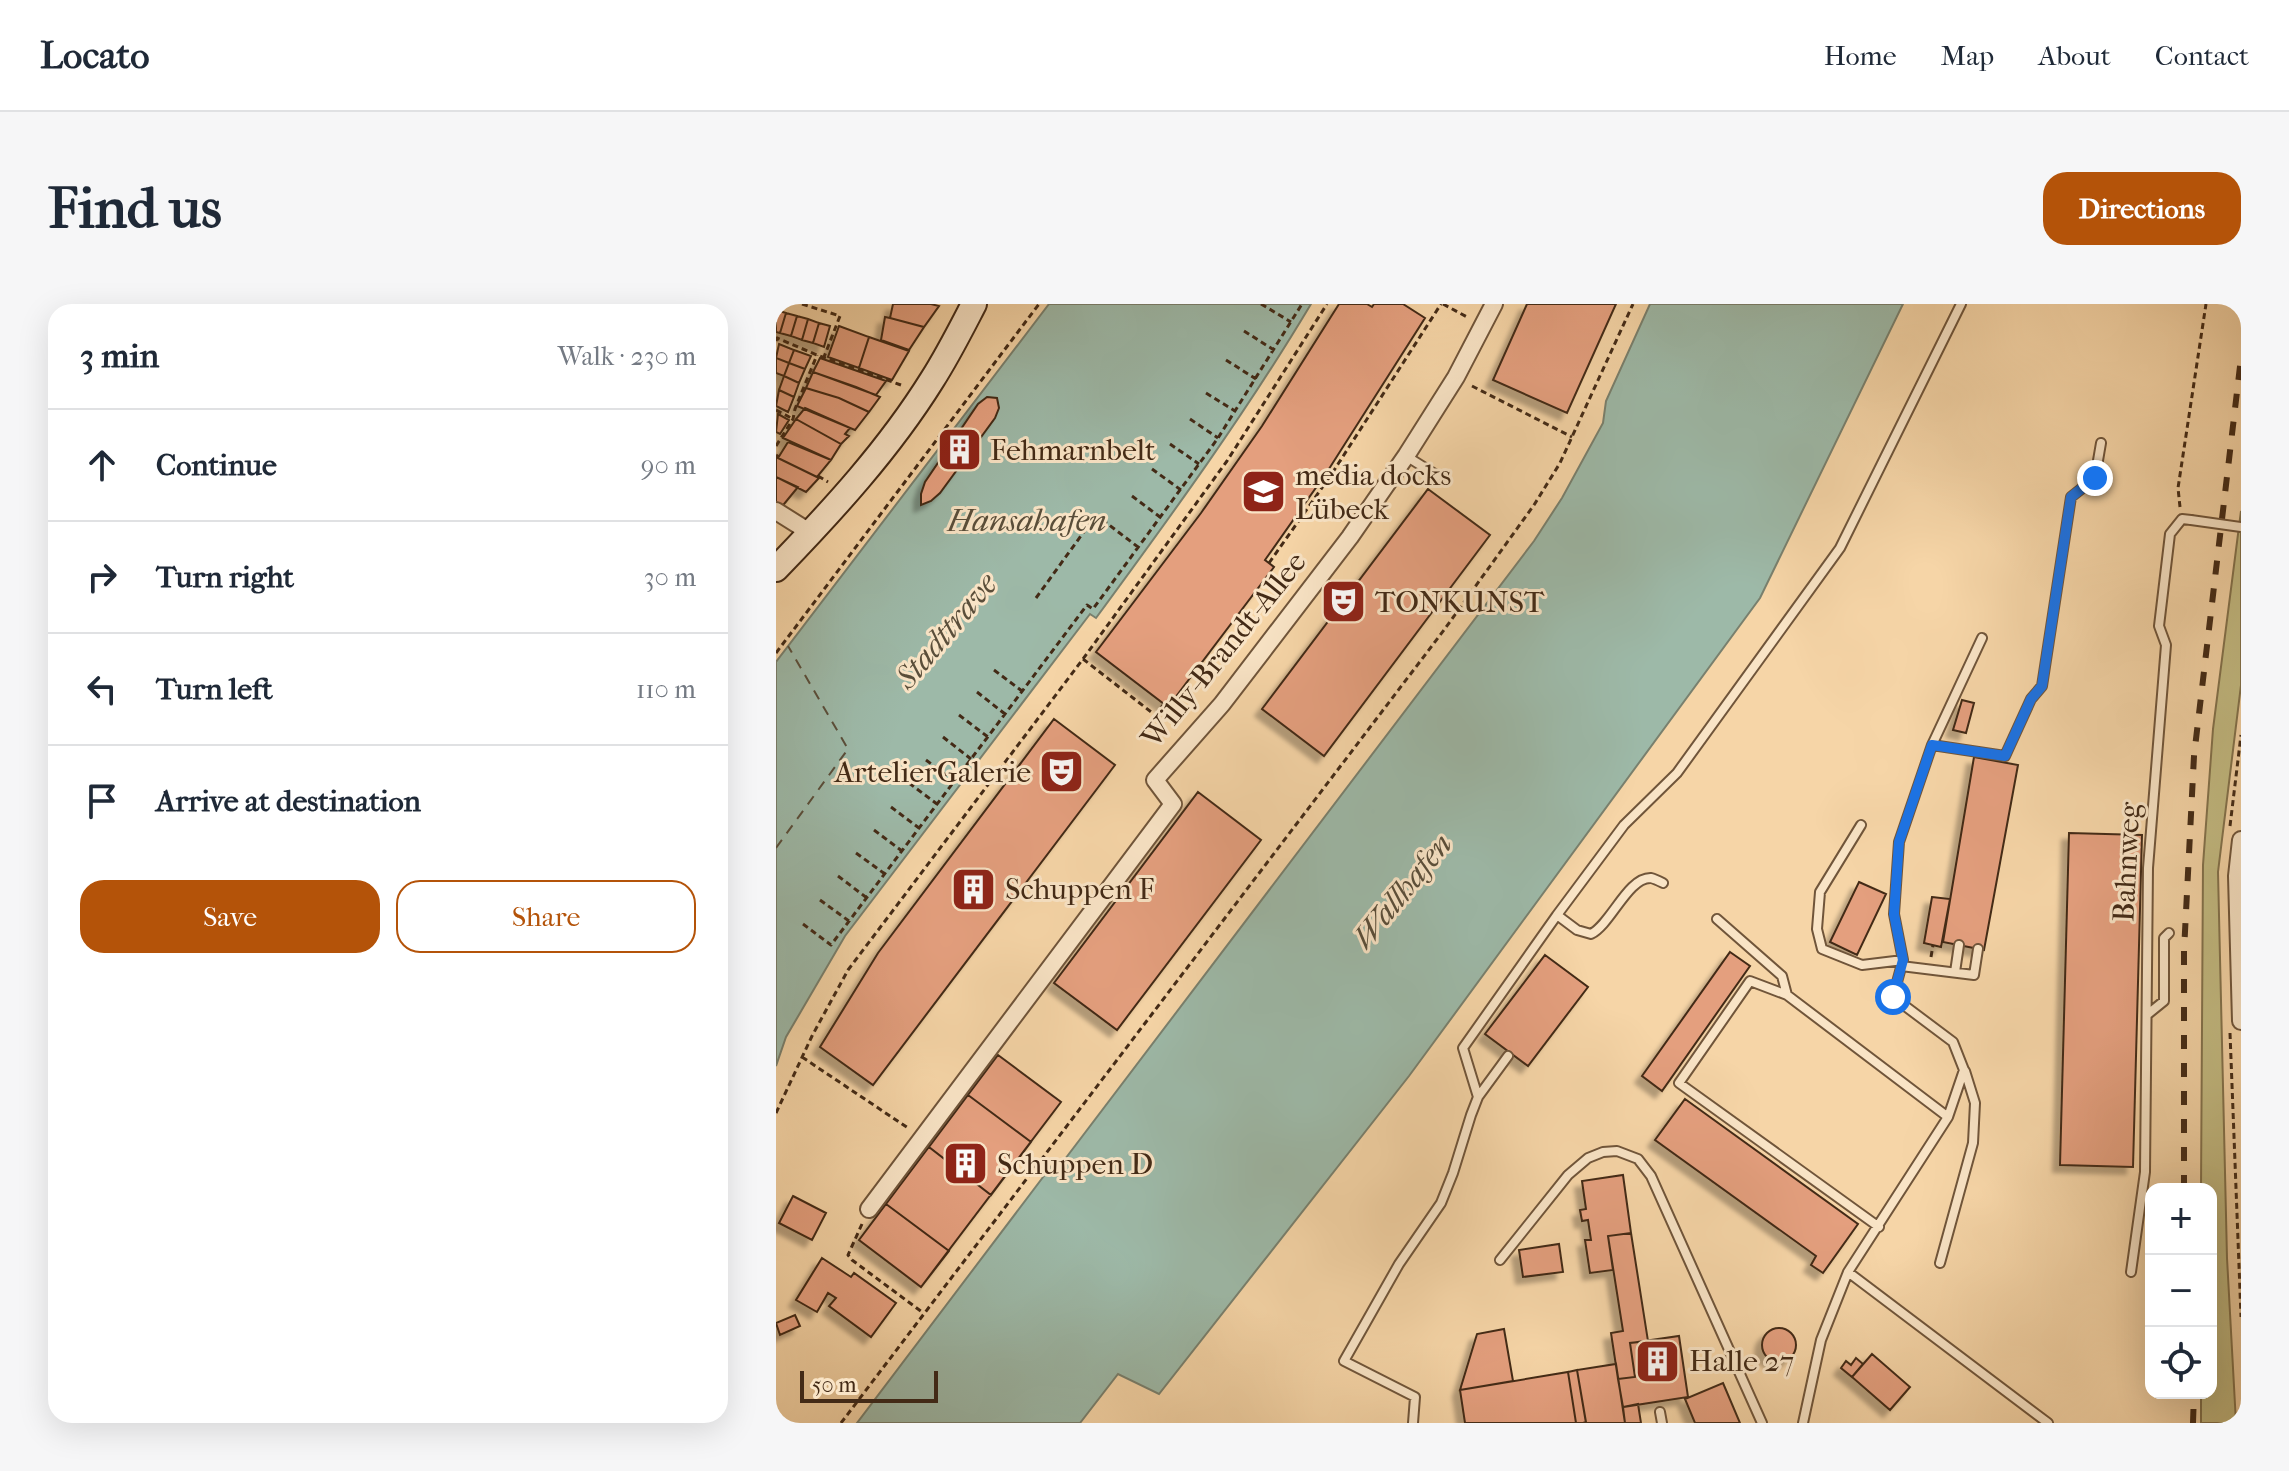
<!DOCTYPE html>
<html lang="en">
<head>
<meta charset="utf-8">
<style>
	body { margin:0; font-family:"IM FELL French Canon",serif; background:#f6f6f7; color:#1f2937 }
	.controls { position:absolute; right:24px; bottom:24px; display:grid; overflow:hidden; border-radius:16px; box-shadow:0 8px 32px #0002 }
	.controls button { width:72px; height:72px; display:grid; place-items:center; padding:0; border:0; border-bottom:2px solid #e0e1e3; background:#fff; color:#1f2937; font:40px sans-serif }
	.scale { position:absolute; left:24px; bottom:20px; width:138px; box-sizing:border-box; padding-left:8px; border:4px solid #432a16; border-top:0; font-size:22px; line-height:28px; white-space:nowrap; color:#432a16; -webkit-text-stroke:6px #f9e4c6; paint-order:stroke }
	.stop { position:absolute; width:24px; height:24px; margin:-18px; border:6px solid #1a73e8; border-radius:50%; background:#fff }
	.stop.end { background:#1a73e8; border-color:#fff; box-shadow:0 2px 8px #0008 }
	.list { margin:0; padding:0; list-style:none }
	h2 { display:flex; justify-content:space-between; align-items:center; height:104px; margin:0; padding:0 32px; font-size:34px }
	h2 small { font-size:26px; font-weight:400; color:#747a83 }
	.list li { display:grid; grid-template-columns:52px 1fr auto; gap:24px; align-items:center; box-sizing:border-box; height:112px; padding:0 32px; border-top:2px solid #e0e1e3 }
	.list b { display:block; font-size:30px; white-space:nowrap }
	.list em { font-size:26px; font-style:normal; color:#747a83 }
	.actions { display:flex; gap:16px; padding:24px 32px }
	.actions a { flex:1; padding:18px 0; border:2px solid #b45309; border-radius:24px; text-align:center; font-size:28px; color:#b45309 }
	.actions .main { background:#b45309; color:#fff }
	.icon { flex:none; width:44px; height:44px; fill:none; stroke:currentColor; stroke-width:2; stroke-linecap:round; stroke-linejoin:round }
	.map { position:relative; flex:none; width:1465px; height:1119px; overflow:hidden; border-radius:24px }
	header { display:flex; align-items:center; gap:48px; box-sizing:border-box; height:112px; padding:0 40px; background:#fff; border-bottom:2px solid #e0e1e3 }
	header strong { font-size:38px }
	nav { display:flex; gap:44px; margin-inline-start:auto; font-size:28px }
	.intro { display:flex; align-items:center; justify-content:space-between; box-sizing:border-box; height:192px; padding:0 48px }
	h1 { margin:0; font-size:56px }
	.button { padding:20px 36px; border-radius:24px; background:#b45309; color:#fff; font-size:28px; font-weight:700 }
	main { display:flex; gap:48px; padding:0 48px }
	aside { flex:1; background:#fff; border-radius:24px; box-shadow:0 8px 32px #0002 }
	.map>svg:first-child { display:block }
	.green { fill:#c3bb82; stroke:#83724c; stroke-width:2 }
	.water { fill:#9db9a8; stroke:#79806e; stroke-width:2 }
	.lines { fill:none; stroke-linecap:round; stroke-linejoin:round }
	.ferry { stroke:#5a4e3a; stroke-width:2; stroke-dasharray:10 8; stroke-linecap:butt }
	.building { fill:#e49f7e; stroke:#432a16; stroke-width:2; filter:url(#shadow) }
	.lane-casing { stroke:#70553a; stroke-width:12 }
	.street-casing { stroke:#70553a; stroke-width:20 }
	.secondary-casing { stroke:#432a16; stroke-width:28 }
	.path { stroke:#432a16; stroke-width:3; stroke-dasharray:6 4; stroke-linecap:butt }
	.lane { stroke:#f9e4c6; stroke-width:8 }
	.street { stroke:#f9e4c6; stroke-width:16 }
	.secondary { stroke:#f9e4c6; stroke-width:24 }
	.rail { stroke:#432a16; stroke-width:6; stroke-dasharray:14 14; stroke-linecap:butt }
	.lane-bridge-casing { stroke:#70553a; stroke-width:12; stroke-linecap:butt }
	.lane-bridge { stroke:#f9e4c6; stroke-width:8 }
	.route { stroke:#1a73e8; stroke-width:10 }
	.labels { text-anchor:middle; dominant-baseline:central; stroke-width:6; stroke-linejoin:round; paint-order:stroke }
	.poi-label { font-size:30px; fill:#432a16; stroke:#f9e4c6; text-anchor:start }
	.street-label { font-size:30px; fill:#432a16; stroke:#f9e4c6 }
	.water-label { font-size:32px; font-style:italic; fill:#5a4e3a; stroke:#f9e4c6 }
</style>
</head>
<body>
<header>
<strong>Locato</strong>
<nav><a>Home</a><a>Map</a><a>About</a><a>Contact</a></nav>
</header>
<div class="intro"><h1>Find us</h1><a class="button">Directions</a></div>
<main>
<aside>
<h2>3 min<small>Walk · 230 m</small></h2>
<ul class="list">
<li><svg class="icon" aria-label="ahead" viewBox="0 0 24 24"><path d="M12 20V5M6 11l6-6 6 6"/></svg><div><b>Continue</b></div><em>90 m</em></li>
<li><svg class="icon" aria-label="right" viewBox="0 0 24 24"><path d="M7 20v-9h11M14 6l5 5-5 5"/></svg><div><b>Turn right</b></div><em>30 m</em></li>
<li><svg class="icon" aria-label="left" viewBox="0 0 24 24"><path d="M17 20v-9H6M10 6l-5 5 5 5"/></svg><div><b>Turn left</b></div><em>110 m</em></li>
<li><svg class="icon" aria-label="arrive" viewBox="0 0 24 24"><path d="M6 21V4h12l-3 4 3 4H6"/></svg><div><b>Arrive at destination</b></div></li>
</ul>
<div class="actions"><a class="main">Save</a><a>Share</a></div>
</aside>
<div class="map">
<svg width="1465" height="1119" viewBox="0 0 1465 1119">
	<defs>
		<filter id="shadow"><feDropShadow dx="-7" dy="7" stdDeviation="2" flood-color="#0004"/></filter>
	</defs>
	<rect width="100%" height="100%" fill="#f6d5a7"/>
	<filter id="stains"><feTurbulence type="fractalNoise" baseFrequency=".0025" numOctaves="4"/><feColorMatrix values="0 0 0 0 .2 0 0 0 0 .09 0 0 0 0 .02 0 0 0 .5 -.17"/></filter>
	<radialGradient id="worn" r=".72"><stop offset=".6" stop-color="#630" stop-opacity="0"/><stop offset="1" stop-color="#630" stop-opacity=".3"/></radialGradient>
	<!-- green -->
	<path class="green" d="M1465 207V381L1442 568 1451 954 1460 1119H1425V1089H1435V885H1425L1427 561 1437 425Z"/>
	<!-- water -->
	<path class="water" d="M273 0H535C470 109 395 212 320 314L314 310 69 632 10 733 0 762V358Z
		M874 0H1127L984 294 633 772 383 1090 342 1070 304 1119H81L280 856 286 859 758 237 786 194 827 119 830 97Z"/>
	<g class="lines">
		<!-- ferry -->
		<path class="ferry" d="M0 544 72 445 12 342"/>
	</g>
	<!-- building -->
	<path class="building" d="M117 0H155L163 2 148 23 114 14Z
		M563 0H591L596 3 598 0H627L649 14 551 168 489 256 498 263 392 403 320 348 425 209 486 122Z
		M751 0H840L791 109 717 76Z
		M0 6 10 9 4 29 0 28Z
		M10 9 21 12 15 32 4 29Z
		M21 12 32 15 26 36 15 32Z
		M109 13 114 14 148 23 133 46 105 36Z
		M32 15 43 19 37 39 26 36Z
		M43 19 54 22 48 43 37 39Z
		M63 22 93 33 83 64 52 53Z
		M93 33 133 47 116 76 83 64Z
		M3 40 18 46 13 59 0 54Z
		M18 46 35 52 29 65 13 59Z
		M0 54 13 59 8 72 0 69Z
		M44 54 110 77 100 91 37 68Z
		M13 59 29 65 23 79 8 72Z
		M37 68 80 83 104 93 93 108 63 94 30 84Z
		M8 72 23 79 18 93 3 86Z
		M30 84 63 94 93 108 79 126 21 102Z
		M3 86 18 93 12 108 0 102Z
		M211 93 221 94 223 104 219 114 164 189 155 197 145 201V190L149 178 202 100Z
		M29 104 74 124 69 130 73 132 65 140 20 115Z
		M2 110 13 116 4 130 0 128Z
		M20 115 65 140 55 156 7 134Z
		M12 138 55 156 41 173 2 154Z
		M0 153 2 154 43 174 30 188 0 173Z
		M0 173 22 183 4 205 0 204Z
		M652 185 714 231 548 452 486 405Z
		M1186 396 1198 399 1190 429 1177 426Z
		M278 415 339 461 97 781 44 743 102 649Z
		M1198 453 1242 461 1208 646 1167 638Z
		M422 488 485 536 341 726 278 679Z
		M1293 529 1366 531 1357 863 1284 861Z
		M1083 578 1110 590 1081 651 1054 638Z
		M1156 593 1174 595 1165 643 1148 639Z
		M954 648 974 662 886 787 866 772Z
		M769 651 812 683 752 762 709 730Z
		M222 751 285 798 145 983 83 936Z
		M192 791 255 838 215 891 153 843Z
		M909 795 1082 920 1047 969 1035 961 1040 952 879 836Z
		M847 871 855 929 832 932 837 966 814 969 809 936H815L812 916 806 917 804 906 810 905 806 877Z
		M17 892 50 909 36 936 3 919Z
		M110 900 173 947 145 983 83 936Z
		M855 929 872 1037 854 1039 859 1073 842 1075 835 1029 847 1027 832 932Z
		M783 940 787 968 747 973 743 946Z
		M46 954 75 973 78 969 120 999 95 1033 53 1002 60 994 52 989 41 1008 20 996Z
		M19 1011 24 1022 4 1031 0 1019Z
		M986 1041a17 17 0 1 1 34 0a17 17 0 1 1-34 0Z
		M728 1025 737 1077 684 1086 701 1030Z
		M903 1032 912 1093 847 1103 842 1075 859 1073 854 1039Z
		M1096 1050 1134 1083 1114 1106 1076 1073Z
		M1080 1054 1087 1060 1076 1073 1065 1064 1070 1057 1075 1061Z
		M840 1060 849 1119H810L801 1066Z
		M801 1066 810 1118 807 1119H800L792 1068Z
		M792 1068 800 1119H689L684 1086Z
		M947 1079 964 1119H919L909 1095Z
		M862 1100 865 1119H849L847 1103Z"/>
	<g class="lines">
		<defs>
			<path id="lane" d="M630 152 662 172
				M1156 441 1229 452 1255 395 1266 382 1295 193 1319 174 1325 139
				M1085 521 1044 588 1041 625 1046 645 1086 661 1127 656
				M887 579C883 577 879 575 875 574 852 573 835 620 815 630L801 626 781 611 848 521 901 469 1064 244 1185 0
				M941 615 1006 672 1011 691
				M1125 662 1198 671 1202 645
				M1179 668 1183 641
				M1372 710 1388 697V634L1393 629
				M702 793 732 752
				M1172 813 1188 766 1177 738 1117 693 1127 656 1118 610 1123 538 1156 441 1206 334
				M724 956 792 871 812 854 827 848 841 847 862 855 875 872 986 1119
				M1164 959 1197 839 1199 799 1189 767
				M1072 968 1272 1119
				M1355 968 1369 868 1372 564 1390 341 1383 322 1394 230 1406 215 1415 216
				M884 1108 886 1119
				M637 1119 639 1093 568 1057 623 960 665 899 677 869 695 811 702 793 687 744 781 611
				M1027 1119 1045 1036 1072 968 1172 813 1011 691 974 677 903 779 1103 923"/>
			<path id="street" d="M0 207 35 229
				M1465 536 1461 572 1465 717
				M93 905 397 500 379 476 446 400 574 233 630 152 680 73 718 0"/>
			<path id="secondary" d="M0 265C57 206 113 145 156 76 172 51 185 25 198 0"/>
		</defs>
		<!-- lane casing -->
		<use href="#lane" class="lane-casing"/>
		<!-- street casing -->
		<use href="#street" class="street-casing"/>
		<!-- secondary casing -->
		<use href="#secondary" class="secondary-casing"/>
		<!-- path -->
		<path class="path" d="M26 0 64 12 48 53
			M485 0 515 18
			M667 0 691 13
			M468 27 498 46
			M0 37 1 34 41 51 125 81
			M450 56 480 75
			M696 82 796 133
			M430 89 459 107
			M0 106 17 115
			M414 115 442 134
			M394 140 423 160
			M0 142 17 115 19 105 41 51
			M0 151 3 153
			M376 165 405 186
			M42 172 52 178
			M356 192 384 213
			M1404 203 1402 184 1430 0
			M493 259 555 171 665 0
			M260 294 320 211 362 243
			M0 349 263 0
			M307 355 379 411 388 400
			M218 366 246 387
			M201 388 229 410
			M183 411 212 433
			M167 433 195 455
			M150 456 178 477
			M133 479 161 500
			M115 503 143 524
			M1454 522 1465 431
			M98 526 126 547
			M80 549 109 570
			M62 572 91 594
			M44 596 73 617
			M27 620 55 641 311 301 317 305 442 134 526 0
			M1155 653 1157 641
			M1454 729 1465 1013
			M26 753 132 824
			M0 809 36 732 72 666 307 355 451 157 551 0
			M86 920 72 951 76 956 146 1008
			M65 1119 668 326 758 201 784 159 857 0"/>
		<!-- lane -->
		<use href="#lane" class="lane"/>
		<!-- street -->
		<use href="#street" class="street"/>
		<!-- secondary -->
		<use href="#secondary" class="secondary"/>
		<!-- rail -->
		<path class="rail" d="M1408 885V647L1418 452 1465 54
			M1417 1119 1418 1089"/>
		<defs>
			<path id="lane-bridge" d="M1415 216 1465 223"/>
		</defs>
		<!-- lane-bridge casing -->
		<use href="#lane-bridge" class="lane-bridge-casing"/>
		<!-- lane-bridge -->
		<use href="#lane-bridge" class="lane-bridge"/>
	</g>
	<g class="lines">
		<!-- route -->
		<path class="route" d="M1117 693 1127 656 1118 610 1123 538 1156 441 1229 452 1255 395 1266 382 1295 193 1319 174"/>
	</g>
	<!-- icons -->
	<defs>
		<symbol id="building-square" viewBox="-11 -11 22 22"><rect x="-9" y="-9" width="18" height="18" rx="4" fill="#8f2418" stroke="#f9e4c6"/><path d="M-4-6H4V6H1V3H-1V6H-4ZM-2.5-4.3h1.7v1.8h-1.7ZM.8-4.3h1.7v1.8H.8ZM-2.5-1h1.7V.8h-1.7ZM.8-1h1.7V.8H.8Z" fill="#fff"/></symbol>
		<symbol id="university-square" viewBox="-11 -11 22 22"><rect x="-9" y="-9" width="18" height="18" rx="4" fill="#8f2418" stroke="#f9e4c6"/><path d="M0-5L7-2L0 1L-7-2ZM-4 1L0 2.5L4 1V4Q0 6-4 4Z" fill="#fff"/></symbol>
		<symbol id="theatre-square" viewBox="-11 -11 22 22"><rect x="-9" y="-9" width="18" height="18" rx="4" fill="#8f2418" stroke="#f9e4c6"/><path d="M-5-5.5Q0-4 5-5.5V0Q5 5 0 6Q-5 5-5 0ZM-3.3-2.5H-1v1.5H-3.3ZM1-2.5H3.3v1.5H1ZM-2.8 1Q0 5.5 2.8 1Z" fill="#fff"/></symbol>
	</defs>
	<g fill-rule="evenodd">
		<use href="#building-square" x="158" y="120" width="51" height="51"/>
		<use href="#university-square" x="462" y="162" width="51" height="51"/>
		<use href="#theatre-square" x="542" y="272" width="51" height="51"/>
		<use href="#theatre-square" x="260" y="442" width="51" height="51"/>
		<use href="#building-square" x="172" y="560" width="51" height="51"/>
		<use href="#building-square" x="164" y="834" width="51" height="51"/>
		<use href="#building-square" x="856" y="1032" width="51" height="51"/>
	</g>
	<g class="labels">
		<!-- poi labels -->
		<g class="poi-label">
			<text x="214" y="146">Fehmarnbelt</text>
			<text x="519" y="171">media docks<tspan x="519" dy="34">Lübeck</tspan></text>
			<text x="599" y="298">TONKUNST</text>
			<text x="255" y="468" text-anchor="end">ArtelierGalerie</text>
			<text x="229" y="585">Schuppen F</text>
			<text x="221" y="860">Schuppen D</text>
			<text x="913" y="1057">Halle 27</text>
		</g>
		<!-- street labels -->
		<g class="street-label">
			<text transform="translate(448 346) rotate(-51)">Willy-Brandt-Allee</text>
			<text transform="translate(1351 558) rotate(-87)">Bahnweg</text>
		</g>
		<!-- water labels -->
		<g class="water-label">
			<text x="251" y="216">Hansahafen</text>
			<text transform="translate(170 327) rotate(-50)">Stadttrave</text>
			<text transform="translate(626 587) rotate(-51)">Wallhafen</text>
		</g>
	</g>
	<rect width="100%" height="100%" filter="url(#stains)"/>
	<rect width="100%" height="100%" fill="url(#worn)"/>
</svg>
<div class="controls">
<button>+</button>
<button>−</button>
<button><svg class="icon" aria-label="locate" viewBox="0 0 24 24"><circle cx="12" cy="12" r="6"/><path d="M12 2v4M12 18v4M2 12h4M18 12h4"/></svg></button>
</div>
<div class="scale">50 m</div>
<div class="stop" style="left:1117px;top:693px"></div>
<div class="stop end" style="left:1319px;top:174px"></div>
</div>
</main>
</body>
</html>
